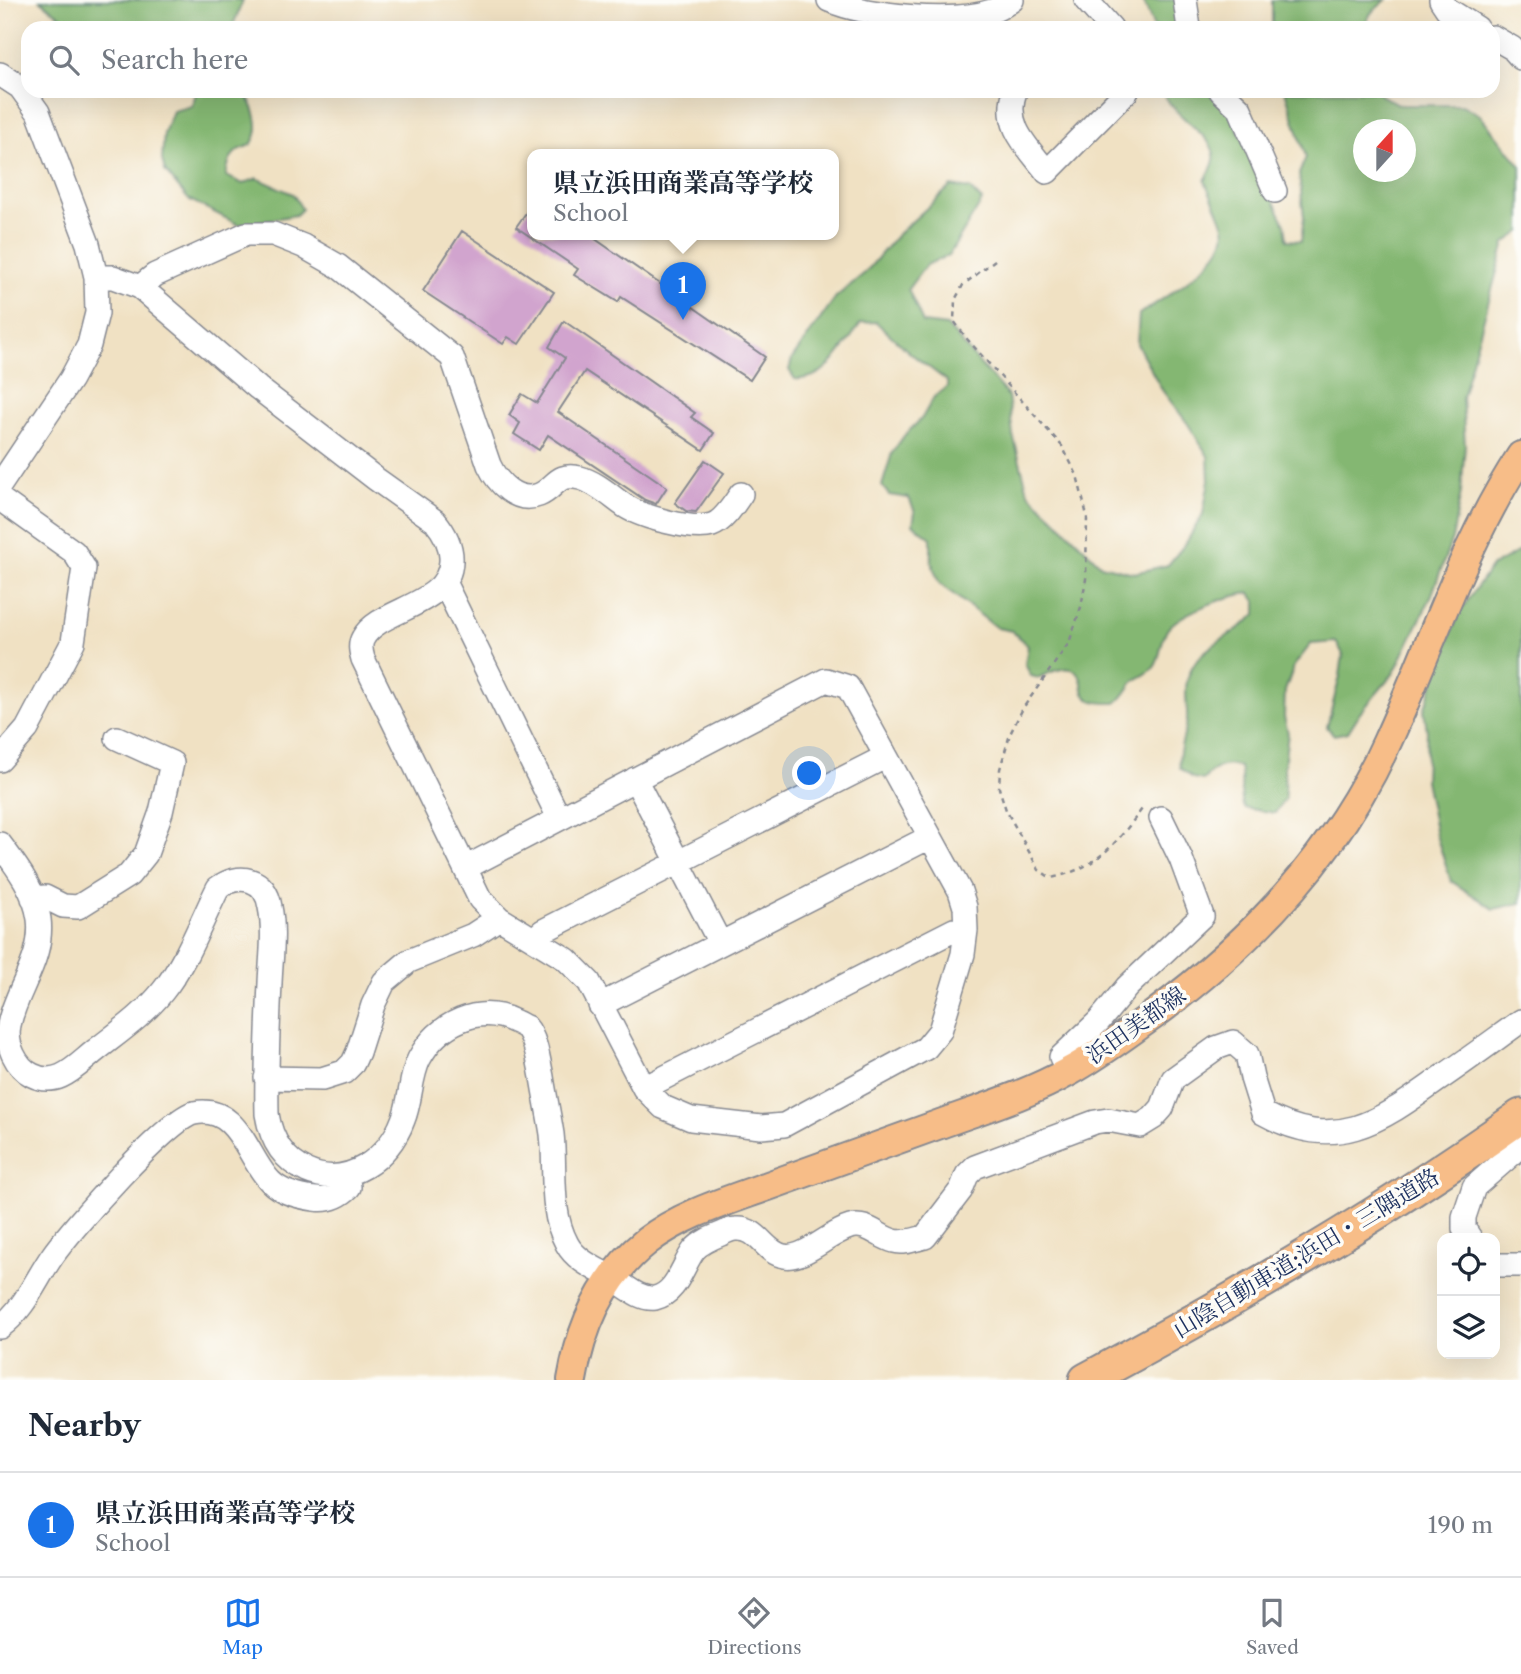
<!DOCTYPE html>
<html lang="en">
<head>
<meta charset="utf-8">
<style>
	body { margin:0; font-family:"Libre Caslon Text","Noto Serif JP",serif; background:#f6f6f7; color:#1f2937 }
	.controls { position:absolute; right:21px; bottom:21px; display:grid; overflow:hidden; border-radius:14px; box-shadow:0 7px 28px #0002 }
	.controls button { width:63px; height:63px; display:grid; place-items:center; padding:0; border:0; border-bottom:2px solid #e0e1e3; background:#fff; color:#1f2937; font:35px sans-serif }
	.compass { position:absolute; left:1353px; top:119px; width:63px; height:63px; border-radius:50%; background:#fff; box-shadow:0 7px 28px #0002; rotate:21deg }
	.you { position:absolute; left:810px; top:774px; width:24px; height:24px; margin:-18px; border:5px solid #fff; border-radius:50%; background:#1a73e8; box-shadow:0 0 0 10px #1a73e833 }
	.badge { display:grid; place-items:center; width:46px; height:46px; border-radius:50%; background:#1a73e8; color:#fff; font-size:23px; font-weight:700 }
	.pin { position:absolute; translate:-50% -58px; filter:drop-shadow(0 2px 4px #0008) }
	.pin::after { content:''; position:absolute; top:37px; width:24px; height:21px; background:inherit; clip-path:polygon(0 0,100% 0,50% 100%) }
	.popup { position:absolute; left:527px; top:149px; width:312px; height:91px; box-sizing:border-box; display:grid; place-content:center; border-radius:14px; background:#fff; filter:drop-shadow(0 2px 5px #0005); font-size:23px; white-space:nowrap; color:#747a83 }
	.popup b { font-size:26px; color:#1f2937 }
	.popup::after { content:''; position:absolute; left:50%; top:100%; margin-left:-14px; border:14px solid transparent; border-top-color:#fff }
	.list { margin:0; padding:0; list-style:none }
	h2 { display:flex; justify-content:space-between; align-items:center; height:91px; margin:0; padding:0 28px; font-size:30px }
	h2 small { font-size:23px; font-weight:400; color:#747a83 }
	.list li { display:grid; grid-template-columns:46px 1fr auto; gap:21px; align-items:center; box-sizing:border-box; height:105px; padding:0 28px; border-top:2px solid #e0e1e3 }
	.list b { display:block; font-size:26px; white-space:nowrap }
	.list p { margin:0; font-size:23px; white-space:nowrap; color:#747a83 }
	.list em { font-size:23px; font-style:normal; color:#747a83 }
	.icon { flex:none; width:38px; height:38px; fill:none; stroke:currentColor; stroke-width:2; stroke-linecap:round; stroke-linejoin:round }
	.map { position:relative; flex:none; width:1521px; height:1380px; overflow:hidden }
	.search { position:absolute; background:#fff; box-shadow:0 7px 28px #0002; left:21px; right:21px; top:21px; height:77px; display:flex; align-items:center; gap:18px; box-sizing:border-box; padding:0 24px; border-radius:21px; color:#747a83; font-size:26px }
	.sheet { height:196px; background:#fff }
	nav { display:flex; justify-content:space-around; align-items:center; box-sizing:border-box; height:98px; border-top:2px solid #e0e1e3; background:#fff; font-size:19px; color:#747a83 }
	nav a { display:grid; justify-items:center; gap:4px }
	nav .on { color:#1a73e8 }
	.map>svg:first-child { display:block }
	.forest { fill:#84b772; stroke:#507368; stroke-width:2; fill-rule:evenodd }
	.building { fill:#d1a4ce }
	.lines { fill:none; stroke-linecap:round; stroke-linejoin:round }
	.minor-casing { stroke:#868890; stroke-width:26 }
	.major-casing { stroke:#868890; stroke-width:32 }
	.highway-casing { stroke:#868890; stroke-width:37 }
	.path { stroke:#868890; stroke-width:2.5; stroke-dasharray:5 5; stroke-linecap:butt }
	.minor { stroke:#fff; stroke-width:23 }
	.major { stroke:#f7bd88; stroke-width:28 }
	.highway { stroke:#f7bd88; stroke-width:33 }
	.labels { text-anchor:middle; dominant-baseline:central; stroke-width:7; stroke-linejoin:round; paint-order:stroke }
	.street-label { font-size:23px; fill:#1b2f5e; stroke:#fdfcf7 }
</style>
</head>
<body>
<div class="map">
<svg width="1521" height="1380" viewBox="0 0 1521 1380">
	<rect width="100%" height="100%" fill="#fdfcf7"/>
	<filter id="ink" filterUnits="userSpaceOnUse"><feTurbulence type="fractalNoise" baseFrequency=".0143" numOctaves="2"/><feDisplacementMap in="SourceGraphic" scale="14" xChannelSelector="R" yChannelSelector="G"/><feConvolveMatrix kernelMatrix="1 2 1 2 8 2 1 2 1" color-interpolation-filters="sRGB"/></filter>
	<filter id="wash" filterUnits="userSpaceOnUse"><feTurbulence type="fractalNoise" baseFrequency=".00686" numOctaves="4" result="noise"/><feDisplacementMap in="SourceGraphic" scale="28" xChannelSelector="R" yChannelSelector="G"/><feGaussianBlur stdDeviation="1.57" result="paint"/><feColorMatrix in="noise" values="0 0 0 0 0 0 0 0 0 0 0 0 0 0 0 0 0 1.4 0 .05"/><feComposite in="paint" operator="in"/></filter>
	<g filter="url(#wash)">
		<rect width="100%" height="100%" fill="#f0e1c3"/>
		<!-- forest -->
		<path class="forest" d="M40 0H243L232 28H75Z
			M1143 0H1179L1184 28H1154Z
			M1272 0H1386L1371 13 1363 28H1272Z
			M193 91H243C254 104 263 128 252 143 248 148 242 147 237 151 229 157 227 167 226 176L243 184 257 178 293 194 302 209 296 215 239 225 188 199 165 171 162 160 164 133 173 111 192 106 196 93Z
			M1163 91H1205L1226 105 1285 224 1287 240 1301 241 1304 217 1299 174 1306 157 1285 91H1377L1381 96 1401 105H1462L1480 115 1521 166V232L1505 243 1462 397 1465 445 1461 492 1452 539 1431 597 1394 673 1360 713 1348 732 1334 735 1327 727 1340 676 1343 654 1336 642 1311 644 1294 666 1285 691 1284 717 1288 733 1284 767 1285 798 1275 813 1244 808C1238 793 1244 783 1240 767 1223 762 1215 767 1203 780L1193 778 1180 768C1177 750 1185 738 1187 720 1188 707 1184 694 1187 681 1194 646 1234 638 1256 614V601L1250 593C1230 595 1178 613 1167 630 1161 639 1161 656 1155 666 1150 674 1139 676 1133 682 1127 690 1124 697 1116 703 1108 703 1097 704 1089 699 1081 693 1084 688 1081 679 1075 659 1049 673 1038 678L1031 676 1025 664 1028 646 1012 631 997 628 939 583 931 561V538L913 524 915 512 909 498 889 495 882 486 892 453 904 436 922 418 934 397 947 387V381L910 353 876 322 861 323C845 344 827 382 795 379L789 370 792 359 836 297 866 272 896 236 951 186 970 189 982 201 949 255 926 265 908 289 923 323 947 326 1008 396 1013 435 1028 492 1101 565 1134 573 1168 565 1186 543 1203 514 1209 480 1208 456 1188 424 1162 390 1137 344 1139 314C1162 300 1232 257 1224 227 1220 212 1210 195 1205 181 1208 174 1213 167 1214 160 1218 136 1172 118 1163 91ZM1364 130H1406V172H1364Z
			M1521 550V903L1494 909 1451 881 1436 835 1425 780 1427 731 1424 710 1458 614 1491 567Z"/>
		<g id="blocks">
			<!-- building -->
			<path class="building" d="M533 203V234H588L765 357 750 380 621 297 618 302 574 275 578 269 516 227Z
				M462 231 554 292 519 344 508 337 503 344 423 291Z
				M564 321 695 413 691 417 714 433 703 450 585 371 558 412 667 487 656 504 645 500 548 435 539 450 514 434 520 423 509 415 522 394 537 403 565 358 549 347Z
				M705 460 724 473 696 512 686 511 675 503Z"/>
		</g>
	</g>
	<g filter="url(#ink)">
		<use href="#blocks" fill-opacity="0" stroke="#868890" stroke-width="2"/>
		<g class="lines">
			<defs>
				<path id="minor" d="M829 0C865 16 954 24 992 11 999 9 1006 4 1012 0
					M1086 0 1111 28
					M1185 0 1189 28
					M1441 0 1447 9 1477 28
					M1493 37 1512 48 1521 58
					M0 74 20 87 38 112 88 244 96 277 97 313 89 345 71 379 0 485
					M1015 91C1003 126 1027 146 1047 172L1127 91
					M1221 91 1240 109 1275 191
					M96 277H113L140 287 258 388 376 479 435 521C445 533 452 546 451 561 450 606 379 608 363 638 359 645 361 652 363 659L465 868 480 899 499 918 566 959 589 982 644 1088 663 1107 691 1119 761 1127 784 1125 926 1048 940 1031 963 954 966 930 965 907 960 891 848 687 826 680 465 868
					M140 287 155 275 246 234H273L303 246 338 266 452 357 489 465C497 482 516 504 539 495 556 488 556 472 580 478 596 482 612 497 625 506 642 517 693 531 712 525 724 521 734 504 741 494
					M0 499 74 552 84 568 73 642 27 729 0 760
					M444 582 559 818
					M635 779 720 943
					M0 844C17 867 35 890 39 919 44 959 16 989 9 1025 5 1044 16 1067 32 1075 58 1088 75 1067 95 1051 119 1032 144 1015 163 991 187 961 201 922 218 888 239 872 266 878 270 907 275 931 271 958 270 983 268 1026 266 1070 267 1114 271 1139 283 1160 307 1171 348 1189 389 1158 403 1120 411 1101 410 1077 419 1059 438 1023 479 1003 516 1022 517 1022 525 1027 526 1027 536 1038 539 1063 542 1077 545 1096 549 1115 552 1134 556 1170 549 1211 567 1244 576 1261 597 1269 612 1278 625 1285 639 1300 655 1298 677 1293 682 1266 694 1250 701 1242 711 1238 721 1234 725 1232 731 1229 736 1229 759 1227 764 1253 784 1256 804 1260 829 1233 850 1227 868 1222 878 1237 894 1241 904 1244 916 1239 925 1237L961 1190 967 1175 975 1167 1095 1122 1108 1120 1140 1126 1153 1118 1162 1108 1173 1079 1216 1048 1233 1042 1247 1054 1252 1078 1263 1113C1335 1153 1378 1123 1438 1080 1466 1061 1493 1041 1521 1021
					M33 898 45 897 63 906 78 907 129 875 146 854 161 812 172 763 117 738
					M535 938 543 931 885 757
					M600 1005 930 837
					M1069 1072 1061 1057 1099 1021 1127 987 1202 916 1181 859 1161 818
					M266 1078 322 1079 344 1072 353 1063 358 1052 373 1005 384 982 409 961 473 935 499 918
					M644 1088 954 930H966
					M1470 1238 1464 1229V1217L1474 1187 1521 1146
					M1495 1265H1521
					M0 1327C25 1309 36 1279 53 1255 72 1228 167 1119 194 1113 239 1104 247 1159 271 1182 282 1193 300 1197 315 1199 329 1201 339 1197 349 1187L347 1175"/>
				<path id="major" d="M572 1380C581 1326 603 1276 647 1241 682 1214 727 1201 768 1186 825 1165 883 1145 940 1124 984 1108 1029 1094 1070 1071 1099 1055 1125 1035 1152 1016 1250 944 1336 855 1387 742 1431 647 1463 544 1521 456"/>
				<path id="highway" d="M1086 1380C1236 1300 1382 1215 1521 1116"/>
			</defs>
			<!-- minor casing -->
			<use href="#minor" class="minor-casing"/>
			<!-- major casing -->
			<use href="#major" class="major-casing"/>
			<!-- highway casing -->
			<use href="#highway" class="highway-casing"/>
			<!-- path -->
			<path class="path" d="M995 260 963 285 955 300 954 321 967 339 1062 446 1077 475 1087 516 1086 579 1081 607 1069 643 1023 708 1010 734 1000 769 999 788 1006 810 1039 870 1051 878C1097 868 1115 845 1142 809L1145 808"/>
			<!-- minor -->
			<use href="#minor" class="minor"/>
			<!-- major -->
			<use href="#major" class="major"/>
			<!-- highway -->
			<use href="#highway" class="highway"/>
		</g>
	</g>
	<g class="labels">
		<!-- street labels -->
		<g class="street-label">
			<text transform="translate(1136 1025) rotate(-35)">浜田美都線</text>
			<text transform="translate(1306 1253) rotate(-31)">山陰自動車道;浜田・三隅道路</text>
		</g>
	</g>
</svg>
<div class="controls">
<button><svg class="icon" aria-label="locate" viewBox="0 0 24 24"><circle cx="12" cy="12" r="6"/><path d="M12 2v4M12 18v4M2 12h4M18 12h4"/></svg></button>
<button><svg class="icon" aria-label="layers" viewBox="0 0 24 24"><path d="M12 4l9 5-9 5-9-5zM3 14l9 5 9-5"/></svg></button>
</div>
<svg class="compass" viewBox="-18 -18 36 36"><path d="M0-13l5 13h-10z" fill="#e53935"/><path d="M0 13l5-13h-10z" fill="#747a83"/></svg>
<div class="you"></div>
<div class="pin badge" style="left:683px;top:320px">1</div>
<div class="popup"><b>県立浜田商業高等学校</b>School</div>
<div class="search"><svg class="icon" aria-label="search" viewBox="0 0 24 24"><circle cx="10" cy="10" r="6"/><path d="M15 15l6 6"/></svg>Search here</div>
</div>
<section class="sheet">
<h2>Nearby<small></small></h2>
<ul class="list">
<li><span class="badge">1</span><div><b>県立浜田商業高等学校</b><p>School</p></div><em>190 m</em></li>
</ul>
</section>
<nav>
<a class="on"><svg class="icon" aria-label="map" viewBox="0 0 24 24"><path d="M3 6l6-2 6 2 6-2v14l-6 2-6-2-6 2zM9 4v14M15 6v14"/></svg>Map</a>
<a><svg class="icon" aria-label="directions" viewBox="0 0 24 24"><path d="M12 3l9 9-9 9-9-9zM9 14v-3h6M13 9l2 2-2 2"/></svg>Directions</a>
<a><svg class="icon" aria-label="saved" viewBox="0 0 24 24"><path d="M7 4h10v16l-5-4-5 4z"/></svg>Saved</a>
</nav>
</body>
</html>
